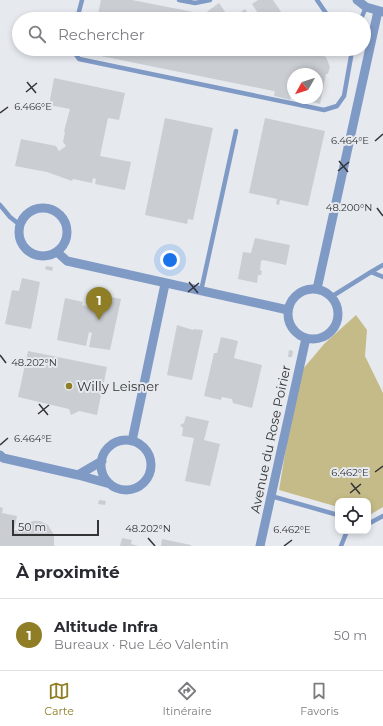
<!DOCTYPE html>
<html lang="fr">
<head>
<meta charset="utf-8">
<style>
	body { margin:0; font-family:Montserrat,sans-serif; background:#f2f2f3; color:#2b2b33 }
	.controls { position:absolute; right:12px; bottom:12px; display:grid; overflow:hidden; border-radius:8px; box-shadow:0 2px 6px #0003 }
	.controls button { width:36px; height:36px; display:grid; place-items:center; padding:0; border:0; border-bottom:1px solid #e1e1e2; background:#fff; color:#2b2b33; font:20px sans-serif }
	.compass { position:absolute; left:287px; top:68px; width:36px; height:36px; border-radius:50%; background:#fff; box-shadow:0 2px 6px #0003; rotate:231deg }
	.scale { position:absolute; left:12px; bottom:10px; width:87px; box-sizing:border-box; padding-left:4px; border:2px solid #333436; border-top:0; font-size:11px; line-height:14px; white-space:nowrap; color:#333436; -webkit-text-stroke:3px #e6eaef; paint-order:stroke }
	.you { position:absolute; left:170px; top:260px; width:14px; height:14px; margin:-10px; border:3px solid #fff; border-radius:50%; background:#1a73e8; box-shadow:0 0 0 6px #1a73e833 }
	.badge { display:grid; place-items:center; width:26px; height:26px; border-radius:50%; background:#8f7e25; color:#fff; font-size:13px; font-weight:700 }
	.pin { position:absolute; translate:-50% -33px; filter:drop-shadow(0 1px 2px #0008) }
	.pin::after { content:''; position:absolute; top:21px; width:14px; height:12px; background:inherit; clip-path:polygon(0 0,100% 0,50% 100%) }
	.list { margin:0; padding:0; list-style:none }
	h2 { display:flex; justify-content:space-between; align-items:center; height:52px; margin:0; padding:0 16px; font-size:17px }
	h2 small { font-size:13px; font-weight:400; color:#7c7c81 }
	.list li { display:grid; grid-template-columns:26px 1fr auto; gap:12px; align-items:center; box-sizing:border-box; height:72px; padding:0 16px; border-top:1px solid #e1e1e2 }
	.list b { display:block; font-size:15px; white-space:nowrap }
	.list p { margin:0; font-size:13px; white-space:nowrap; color:#7c7c81 }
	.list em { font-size:13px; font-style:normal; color:#7c7c81 }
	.icon { flex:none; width:22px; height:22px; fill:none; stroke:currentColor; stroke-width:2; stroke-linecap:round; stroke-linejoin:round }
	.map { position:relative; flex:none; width:383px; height:546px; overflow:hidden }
	.search { position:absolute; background:#fff; box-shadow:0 2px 6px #0003; left:12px; right:12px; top:12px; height:44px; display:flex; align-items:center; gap:10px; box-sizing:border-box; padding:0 14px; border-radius:22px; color:#7c7c81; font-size:15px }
	.sheet { height:124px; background:#fff }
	nav { display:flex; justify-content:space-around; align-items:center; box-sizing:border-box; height:56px; border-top:1px solid #e1e1e2; background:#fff; font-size:11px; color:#7c7c81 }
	nav a { display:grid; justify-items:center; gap:2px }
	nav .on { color:#8f7e25 }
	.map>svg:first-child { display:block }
	.green { fill:#c5bb88 }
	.building { fill:#caced3 }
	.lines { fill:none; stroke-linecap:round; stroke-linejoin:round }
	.lane { stroke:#809ac6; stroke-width:4.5 }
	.street { stroke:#809ac6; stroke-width:9 }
	.ticks { fill:none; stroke:#333436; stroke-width:1.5 }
	.poi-dot { fill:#8f7e25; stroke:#e6eaef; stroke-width:1.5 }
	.labels { text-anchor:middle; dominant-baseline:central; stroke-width:4; stroke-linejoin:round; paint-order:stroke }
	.poi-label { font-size:13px; fill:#333436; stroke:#e6eaef; text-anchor:start }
	.street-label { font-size:13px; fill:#333436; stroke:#e6eaef }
	.ticks-label { font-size:10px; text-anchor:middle; fill:#333436; stroke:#e6eaef; stroke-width:4; stroke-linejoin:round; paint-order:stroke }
</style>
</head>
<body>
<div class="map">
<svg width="383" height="546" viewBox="0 0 383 546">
	<rect width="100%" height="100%" fill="#e6eaef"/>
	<!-- green -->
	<path class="green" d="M356 315 367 330 365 356 383 393V507L368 516V501H338V507L279 490 298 375 324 344Z"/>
	<!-- building -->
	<path class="building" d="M101 0H132L204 14 219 3 230 19H97Z
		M258 0H273L286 19H262L252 4Z
		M245 9 252 19H231Z
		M92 49H311L314 53 326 57 330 67 328 74H326L320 104 296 98H317V74H293V95L91 54Z
		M54 78 125 93 119 120 108 118 100 156 131 162 125 190 95 184 96 179 93 178 92 183 73 179 72 181 47 172 15 166 21 139 56 146 59 151 66 146 63 142 65 132 64 131 70 109 49 105Z
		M275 91 291 94 290 100 274 96Z
		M165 118 213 128 193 220 188 219 187 224 145 215Z
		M265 118 325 131 308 206 280 200 279 205 276 204 277 199 249 193Z
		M255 238 290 245 286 265 263 260 261 261 260 270 262 271 261 275H258L257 283 238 279 243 252 251 253Z
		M46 266 53 267 52 271 45 269Z
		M22 278 40 282 31 329 5 324 12 290 19 291Z
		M100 295 121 299 110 350 89 347 92 333 89 332 86 346 57 340 65 298 83 302 82 305 97 309Z
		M177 325 193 330 194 329 203 330 192 380 167 375Z
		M221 337 238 341 234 358 262 365 252 408 233 403 232 399 222 397 221 400 204 396 214 353H217Z
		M289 350 293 351 292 357H288Z
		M28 351 107 367 103 387 106 388 104 395H101L97 415 79 411 71 415 69 409 18 397Z
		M186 416 209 421 204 440 220 444 210 486 185 481 194 438 182 436 183 428 180 425 184 423Z
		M99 500 106 501 105 505 98 504Z
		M0 507 3 508 2 513 17 516 14 530 20 531 25 525 33 521H40L48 525 54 535V546H0Z
		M122 538 132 540 131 544 138 546H120Z
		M162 539 191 545V546H161Z"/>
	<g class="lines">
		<!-- lane -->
		<path class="lane" d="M179 0 195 3 210 0
			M317 0 330 19
			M77 19 82 0
			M361 19 366 7
			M72 49 79 59 324 110 337 106 344 96 352 51
			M0 205 10 217 20 225
			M371 272 383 265
			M201 291 236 131
			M331 297 371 272 383 277
			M271 496 338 515
			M368 524 383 516
			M341 546 347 531"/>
		<!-- street -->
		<path class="street" d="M357 0 366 7 383 12
			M19 232a24 24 0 1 1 48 0a24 24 0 1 1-48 0Z
			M57 252 67 261 288 310
			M317 289 378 11
			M288 314a25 25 0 1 1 50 0a25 25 0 1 1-50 0Z
			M101 465a25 25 0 1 1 50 0a25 25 0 1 1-50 0Z
			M132 441 165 284
			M0 455 3 458 78 475 110 484
			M78 475 102 461
			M260 546 306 338"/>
	</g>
	<!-- ticks -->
	<path class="ticks" d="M27 82 36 93M26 92 37 83M0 113 8 107M375 141 383 134M339 161 348 172M338 171 349 162M377 208 383 216M189 282 198 293M188 292 199 283M0 355 6 363M39 404 48 415M38 414 49 405M0 445 8 438M375 472 383 466M351 483 360 494M350 493 361 484M148 538 155 546M284 546 292 540"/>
	<!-- markers -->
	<circle class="poi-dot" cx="69" cy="386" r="4"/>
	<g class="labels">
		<!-- poi labels -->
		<g class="poi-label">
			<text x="77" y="386">Willy Leisner</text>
		</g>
		<!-- street labels -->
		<g class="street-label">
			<text transform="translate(270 439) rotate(-78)">Avenue du Rose Poirier</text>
		</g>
	</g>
	<g class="ticks-label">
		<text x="33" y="110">6.466°E</text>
		<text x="350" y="144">6.464°E</text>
		<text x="349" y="211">48.200°N</text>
		<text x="34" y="366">48.202°N</text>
		<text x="33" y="442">6.464°E</text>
		<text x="350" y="476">6.462°E</text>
		<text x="148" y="532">48.202°N</text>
		<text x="292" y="533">6.462°E</text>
	</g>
</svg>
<div class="controls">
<button><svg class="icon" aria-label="locate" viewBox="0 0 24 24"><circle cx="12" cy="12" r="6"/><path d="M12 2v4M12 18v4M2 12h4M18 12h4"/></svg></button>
</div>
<svg class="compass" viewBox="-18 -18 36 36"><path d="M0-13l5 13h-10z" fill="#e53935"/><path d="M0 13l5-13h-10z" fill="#7c7c81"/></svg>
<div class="scale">50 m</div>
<div class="you"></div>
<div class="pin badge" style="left:99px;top:320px">1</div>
<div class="search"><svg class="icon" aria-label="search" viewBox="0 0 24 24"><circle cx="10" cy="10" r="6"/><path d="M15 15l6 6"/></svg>Rechercher</div>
</div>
<section class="sheet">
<h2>À proximité<small></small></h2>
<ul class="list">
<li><span class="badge">1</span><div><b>Altitude Infra</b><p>Bureaux · Rue Léo Valentin</p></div><em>50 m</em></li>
</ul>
</section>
<nav>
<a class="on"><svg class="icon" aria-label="map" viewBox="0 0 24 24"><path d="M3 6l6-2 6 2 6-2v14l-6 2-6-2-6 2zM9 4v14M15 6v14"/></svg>Carte</a>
<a><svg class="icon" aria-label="directions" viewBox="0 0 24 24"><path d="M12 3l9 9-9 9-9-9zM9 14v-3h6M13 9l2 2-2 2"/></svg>Itinéraire</a>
<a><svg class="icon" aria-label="saved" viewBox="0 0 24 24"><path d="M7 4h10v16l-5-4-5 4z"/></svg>Favoris</a>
</nav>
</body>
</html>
